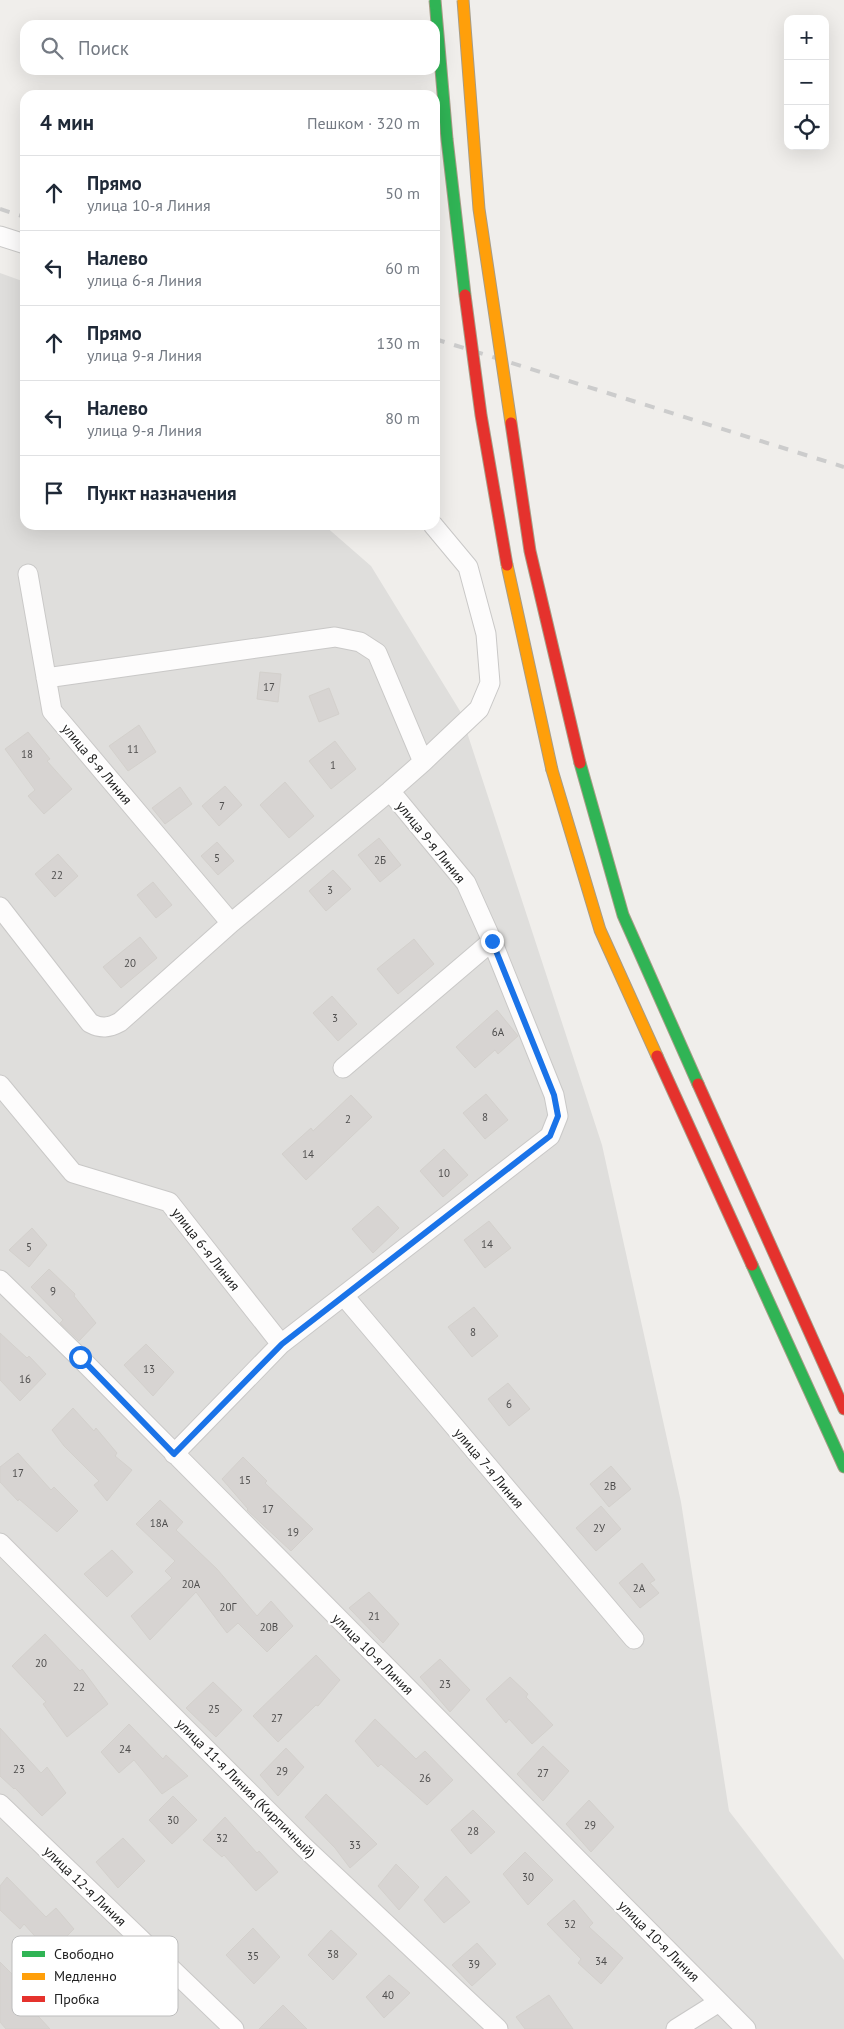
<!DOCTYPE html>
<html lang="ru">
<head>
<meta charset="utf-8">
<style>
	body { margin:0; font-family:"PT Sans",sans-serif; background:#f2f2f3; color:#1f2937 }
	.controls { position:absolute; right:15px; top:15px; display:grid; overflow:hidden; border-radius:10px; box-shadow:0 5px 20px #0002 }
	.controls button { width:45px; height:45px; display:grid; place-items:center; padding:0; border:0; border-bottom:1px solid #e0e1e3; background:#fff; color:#1f2937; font:25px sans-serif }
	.stop { position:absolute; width:15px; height:15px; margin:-11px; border:4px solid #1a73e8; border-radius:50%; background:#fff }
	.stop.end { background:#1a73e8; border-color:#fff; box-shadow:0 1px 5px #0008 }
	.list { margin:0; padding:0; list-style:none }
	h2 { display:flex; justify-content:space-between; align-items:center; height:65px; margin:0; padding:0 20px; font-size:21px }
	h2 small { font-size:16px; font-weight:400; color:#747a83 }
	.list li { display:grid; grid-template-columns:32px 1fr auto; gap:15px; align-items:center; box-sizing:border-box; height:75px; padding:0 20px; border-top:1px solid #e0e1e3 }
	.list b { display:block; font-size:19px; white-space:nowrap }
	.list p { margin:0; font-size:16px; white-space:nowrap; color:#747a83 }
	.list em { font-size:16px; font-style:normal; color:#747a83 }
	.icon { flex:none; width:28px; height:28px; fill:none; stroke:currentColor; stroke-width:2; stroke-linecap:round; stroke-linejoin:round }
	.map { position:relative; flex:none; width:844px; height:2029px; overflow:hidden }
	.search { position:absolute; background:#fff; box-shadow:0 5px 20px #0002; left:20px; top:20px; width:420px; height:55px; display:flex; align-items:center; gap:12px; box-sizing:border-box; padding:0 18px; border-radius:15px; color:#747a83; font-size:19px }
	.panel { position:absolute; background:#fff; box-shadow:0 5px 20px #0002; left:20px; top:90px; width:420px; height:440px; border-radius:15px }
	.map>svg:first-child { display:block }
	.residential { fill:#dfdedc }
	.building { fill:#d7d4d2; stroke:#d3d0cc }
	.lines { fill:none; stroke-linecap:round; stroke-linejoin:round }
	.street-casing { stroke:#c9c8c7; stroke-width:21 }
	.fast-casing { stroke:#a79c86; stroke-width:13 }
	.slow-casing { stroke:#a79c86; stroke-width:13 }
	.jam-casing { stroke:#a79c86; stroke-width:13 }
	.street { stroke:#fdfcfc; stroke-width:19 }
	.fast { stroke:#30b455; stroke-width:11 }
	.slow { stroke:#ff9f0a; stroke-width:11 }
	.jam { stroke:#e5322d; stroke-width:11 }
	.rail { stroke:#ccc; stroke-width:4; stroke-dasharray:10 10; stroke-linecap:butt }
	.fast-bridge-casing { stroke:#a79c86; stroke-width:13; stroke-linecap:butt }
	.slow-bridge-casing { stroke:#a79c86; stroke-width:13; stroke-linecap:butt }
	.jam-bridge-casing { stroke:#a79c86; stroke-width:13; stroke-linecap:butt }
	.fast-bridge { stroke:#30b455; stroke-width:11 }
	.slow-bridge { stroke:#ff9f0a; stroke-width:11 }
	.jam-bridge { stroke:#e5322d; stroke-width:11 }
	.route { stroke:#1a73e8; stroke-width:6 }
	.labels { text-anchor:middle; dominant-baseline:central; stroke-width:4.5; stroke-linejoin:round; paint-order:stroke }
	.number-label { font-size:11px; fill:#4f4e4e }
	.street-label { font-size:14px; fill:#222; stroke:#fff }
	.key { fill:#fff; stroke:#bdbdbd; stroke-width:1 }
	.key-label { font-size:14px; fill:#222 }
</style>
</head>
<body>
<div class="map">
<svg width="844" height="2029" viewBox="0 0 844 2029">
	<rect width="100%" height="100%" fill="#f0eeeb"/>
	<!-- residential -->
	<path class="residential" d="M0 273 25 282V525H324L371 566 460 711 602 1145 681 1502 729 1811 844 1960V2029H0Z"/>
	<!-- building -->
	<path class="building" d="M260 672 281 674 278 702 257 699Z
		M329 688 339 714 319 722 309 696Z
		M139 725 156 752 128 771 109 746Z
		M28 732 50 759 47 761 72 789 44 814 28 796 35 790 5 749Z
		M335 741 356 769 331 789 309 761Z
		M285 782 314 816 289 838 260 805Z
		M225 786 242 805 219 826 202 806Z
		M180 787 192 804 165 824 152 808Z
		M379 838 401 865 380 882 358 855Z
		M217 842 234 861 218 875 201 856Z
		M58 854 78 876 55 897 35 874Z
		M333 870 351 889 326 911 309 891Z
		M153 882 172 905 156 918 137 895Z
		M140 937 157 958 121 988 103 967Z
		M414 939 434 964 398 994 377 969Z
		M332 996 357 1024 338 1041 313 1013Z
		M497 1010 518 1036 498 1054 495 1050 475 1068 456 1047Z
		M486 1094 508 1120 485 1139 463 1113Z
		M351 1095 372 1117 306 1180 282 1154 311 1128 313 1131Z
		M444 1149 468 1175 443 1197 420 1171Z
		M378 1206 399 1228 373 1253 352 1229Z
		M489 1221 511 1248 485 1268 464 1240Z
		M32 1228 47 1245 29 1267 9 1250Z
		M49 1269 75 1294 74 1296 96 1323 79 1341 60 1323 63 1320 31 1287Z
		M474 1307 498 1336 472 1357 448 1327Z
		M0 1333 27 1358 29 1356 46 1374 20 1401 0 1380Z
		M146 1344 174 1372 153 1396 124 1365Z
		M508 1383 530 1409 509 1426 488 1399Z
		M73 1408 94 1431 96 1428 117 1453 115 1456 132 1470 107 1501 94 1485 99 1481 64 1446 52 1430Z
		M18 1453 51 1490 54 1487 78 1511 57 1532 19 1499 18 1501 0 1482V1467Z
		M243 1457 267 1481 265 1483 313 1529 291 1551 247 1510 248 1509 222 1479Z
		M611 1466 631 1489 609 1507 590 1484Z
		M160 1500 183 1522 176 1530 217 1569 257 1616 271 1601 293 1626 267 1652 238 1623 227 1633 196 1592 150 1640 131 1616 172 1578 165 1571 175 1561 136 1524Z
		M601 1506 621 1529 596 1551 576 1528Z
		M112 1550 133 1572 107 1597 84 1574Z
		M642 1563 655 1580 650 1583 659 1593 640 1608 619 1583Z
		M369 1592 399 1624 383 1643 349 1608Z
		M45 1634 80 1671 82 1669 108 1704 67 1737 43 1704 46 1702 12 1666Z
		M316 1655 340 1680 318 1706 316 1705 278 1742 253 1716Z
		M440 1659 470 1690 450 1712 420 1677Z
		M510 1677 528 1694 526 1697 553 1725 532 1744 509 1719 506 1723 486 1699Z
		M213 1682 242 1710 216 1737 186 1708Z
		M375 1719 416 1759 425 1751 453 1780 427 1805 381 1764 378 1767 355 1741Z
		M129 1724 163 1759 166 1755 188 1776 162 1794 134 1760 119 1773 101 1752Z
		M0 1728 41 1773 47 1767 66 1793 42 1816 15 1788 14 1789 0 1776Z
		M543 1746 569 1771 543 1801 517 1774Z
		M286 1748 304 1767 278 1796 260 1775Z
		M326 1794 377 1844 350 1868 335 1848 305 1817Z
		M173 1796 197 1820 172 1844 149 1820Z
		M589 1800 614 1827 591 1852 566 1824Z
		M473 1810 495 1832 471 1854 451 1830Z
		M225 1817 257 1853 259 1851 278 1872 256 1891 224 1855 222 1857 203 1840Z
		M123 1838 145 1861 118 1888 96 1862Z
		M525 1852 553 1880 528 1905 503 1874Z
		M396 1864 419 1887 399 1910 378 1886Z
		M446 1876 470 1902 444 1923 424 1900Z
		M7 1877 46 1917 56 1908 74 1929 50 1953 24 1924 20 1929 0 1910V1886Z
		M574 1900 593 1923 589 1927 623 1958 601 1984 578 1963 581 1959 547 1924Z
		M253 1928 280 1957 254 1984 226 1955Z
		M331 1930 357 1954 333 1980 308 1955Z
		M477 1943 496 1964 472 1986 452 1965Z
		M0 1962 25 1987 18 1994 50 2029H6L0 2022Z
		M389 1975 410 1993 384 2018 366 1997Z
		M549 1995 573 2029H525L516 2017Z
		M283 2005 307 2029H259Z"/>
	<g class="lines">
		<defs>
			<path id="street" d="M0 236 25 244
				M28 574 52 711 231 923
				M423 762 479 709 490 683 486 634 468 567 433 525
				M0 907 90 1023C101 1029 109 1028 120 1022L231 923 390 791 423 762 377 653 360 642 335 637 46 678
				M343 1068 492 941
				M0 1085 73 1173 169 1202 281 1344 174 1454
				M0 1280 79 1357 746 2029
				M344 1296 634 1639
				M281 1344 550 1136 558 1116 554 1095 492 941 466 883 390 791
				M0 1543 304 1847 498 2029
				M0 1804 234 2029
				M676 2029 719 2002"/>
			<path id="fast" d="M580 763 623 915 698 1084
				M752 1265 844 1467"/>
			<path id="slow" d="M552 770 600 930 657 1056"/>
			<path id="jam" d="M657 1056 752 1265
				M698 1084 844 1409"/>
		</defs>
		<!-- street casing -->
		<use href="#street" class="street-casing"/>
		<!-- fast casing -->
		<use href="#fast" class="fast-casing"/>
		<!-- slow casing -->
		<use href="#slow" class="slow-casing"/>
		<!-- jam casing -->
		<use href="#jam" class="jam-casing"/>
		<!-- street -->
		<use href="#street" class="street"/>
		<!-- fast -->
		<use href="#fast" class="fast"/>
		<!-- slow -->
		<use href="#slow" class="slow"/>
		<!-- jam -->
		<use href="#jam" class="jam"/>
		<!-- rail -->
		<path class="rail" d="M0 209 25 217
			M435 339 844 467"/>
		<defs>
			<path id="fast-bridge" d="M435 0 447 139 465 295"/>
			<path id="slow-bridge" d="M463 0 479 209 511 423
				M507 565 552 770"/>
			<path id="jam-bridge" d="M465 295 481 415 507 565
				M511 423 530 551 580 763"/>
		</defs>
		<!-- fast-bridge casing -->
		<use href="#fast-bridge" class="fast-bridge-casing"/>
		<!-- slow-bridge casing -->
		<use href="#slow-bridge" class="slow-bridge-casing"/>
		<!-- jam-bridge casing -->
		<use href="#jam-bridge" class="jam-bridge-casing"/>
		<!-- fast-bridge -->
		<use href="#fast-bridge" class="fast-bridge"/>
		<!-- slow-bridge -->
		<use href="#slow-bridge" class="slow-bridge"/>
		<!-- jam-bridge -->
		<use href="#jam-bridge" class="jam-bridge"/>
	</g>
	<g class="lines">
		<!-- route -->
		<path class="route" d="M80 1357 174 1454 282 1344 550 1136 558 1116 554 1095 492 941"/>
	</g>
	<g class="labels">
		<!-- number labels -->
		<g class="number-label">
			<text x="269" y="687">17</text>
			<text x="133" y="749">11</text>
			<text x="27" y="754">18</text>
			<text x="333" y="765">1</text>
			<text x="222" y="806">7</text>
			<text x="217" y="858">5</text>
			<text x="380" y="860">2Б</text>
			<text x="57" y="875">22</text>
			<text x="330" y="890">3</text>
			<text x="130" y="963">20</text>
			<text x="335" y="1018">3</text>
			<text x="498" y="1032">6А</text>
			<text x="485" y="1117">8</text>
			<text x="348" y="1119">2</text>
			<text x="308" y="1154">14</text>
			<text x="444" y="1173">10</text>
			<text x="487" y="1244">14</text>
			<text x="29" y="1247">5</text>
			<text x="53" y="1291">9</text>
			<text x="473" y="1332">8</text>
			<text x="149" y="1369">13</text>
			<text x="25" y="1379">16</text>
			<text x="509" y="1404">6</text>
			<text x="18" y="1473">17</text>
			<text x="245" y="1480">15</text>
			<text x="610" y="1486">2В</text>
			<text x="268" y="1509">17</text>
			<text x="159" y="1523">18А</text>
			<text x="599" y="1528">2У</text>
			<text x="293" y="1532">19</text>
			<text x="191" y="1584">20А</text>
			<text x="639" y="1588">2А</text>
			<text x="228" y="1607">20Г</text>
			<text x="374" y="1616">21</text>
			<text x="269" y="1627">20В</text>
			<text x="41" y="1663">20</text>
			<text x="445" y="1684">23</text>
			<text x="79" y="1687">22</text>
			<text x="214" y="1709">25</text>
			<text x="277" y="1718">27</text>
			<text x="125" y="1749">24</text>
			<text x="19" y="1769">23</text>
			<text x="282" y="1771">29</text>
			<text x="543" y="1773">27</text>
			<text x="425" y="1778">26</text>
			<text x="173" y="1820">30</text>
			<text x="590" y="1825">29</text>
			<text x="473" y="1831">28</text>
			<text x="222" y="1838">32</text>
			<text x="355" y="1845">33</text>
			<text x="528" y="1877">30</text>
			<text x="570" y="1924">32</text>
			<text x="333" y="1954">38</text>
			<text x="253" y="1956">35</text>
			<text x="601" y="1961">34</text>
			<text x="474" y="1964">39</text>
			<text x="388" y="1995">40</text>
		</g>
		<!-- street labels -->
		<g class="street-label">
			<text transform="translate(97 764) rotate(50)">улица 8-я Линия</text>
			<text transform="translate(431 842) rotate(51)">улица 9-я Линия</text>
			<text transform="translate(206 1249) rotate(52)">улица 6-я Линия</text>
			<text transform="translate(489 1468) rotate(50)">улица 7-я Линия</text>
			<text transform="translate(373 1654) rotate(45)">улица 10-я Линия</text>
			<text transform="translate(246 1788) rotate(45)">улица 11-я Линия (Кирпичный)</text>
			<text transform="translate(85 1886) rotate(44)">улица 12-я Линия</text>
			<text transform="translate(659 1941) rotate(45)">улица 10-я Линия</text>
		</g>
	</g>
	<!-- legend -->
	<rect x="12" y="1936" width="166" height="80" rx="8" class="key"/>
	<rect x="22" y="1951" width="23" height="6" fill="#30b455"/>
	<rect x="22" y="1973" width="23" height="7" fill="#ff9f0a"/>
	<rect x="22" y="1996" width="23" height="6" fill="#e5322d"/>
	<g class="key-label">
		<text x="54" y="1959">Свободно</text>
		<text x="54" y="1981">Медленно</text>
		<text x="54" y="2004">Пробка</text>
	</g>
</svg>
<div class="controls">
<button>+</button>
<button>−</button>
<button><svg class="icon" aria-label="locate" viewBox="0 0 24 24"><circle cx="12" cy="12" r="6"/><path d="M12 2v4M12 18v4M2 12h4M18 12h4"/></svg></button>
</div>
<div class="stop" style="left:80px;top:1357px"></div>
<div class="stop end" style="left:492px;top:941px"></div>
<div class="search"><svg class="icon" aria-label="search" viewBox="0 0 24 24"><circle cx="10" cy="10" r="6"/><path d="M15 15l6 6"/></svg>Поиск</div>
<section class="panel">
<h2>4 мин<small>Пешком · 320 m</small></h2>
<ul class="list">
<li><svg class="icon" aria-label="ahead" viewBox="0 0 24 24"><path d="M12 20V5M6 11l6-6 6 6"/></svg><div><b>Прямо</b><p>улица 10-я Линия</p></div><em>50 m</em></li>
<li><svg class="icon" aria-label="left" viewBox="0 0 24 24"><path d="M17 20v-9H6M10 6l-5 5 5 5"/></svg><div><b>Налево</b><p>улица 6-я Линия</p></div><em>60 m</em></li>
<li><svg class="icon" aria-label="ahead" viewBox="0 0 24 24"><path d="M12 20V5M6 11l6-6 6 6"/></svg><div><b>Прямо</b><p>улица 9-я Линия</p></div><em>130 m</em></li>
<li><svg class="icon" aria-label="left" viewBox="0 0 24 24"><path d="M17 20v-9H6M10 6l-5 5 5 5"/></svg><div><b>Налево</b><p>улица 9-я Линия</p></div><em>80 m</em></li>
<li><svg class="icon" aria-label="arrive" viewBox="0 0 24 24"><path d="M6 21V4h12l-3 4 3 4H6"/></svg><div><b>Пункт назначения</b></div></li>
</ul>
</section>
</div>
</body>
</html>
